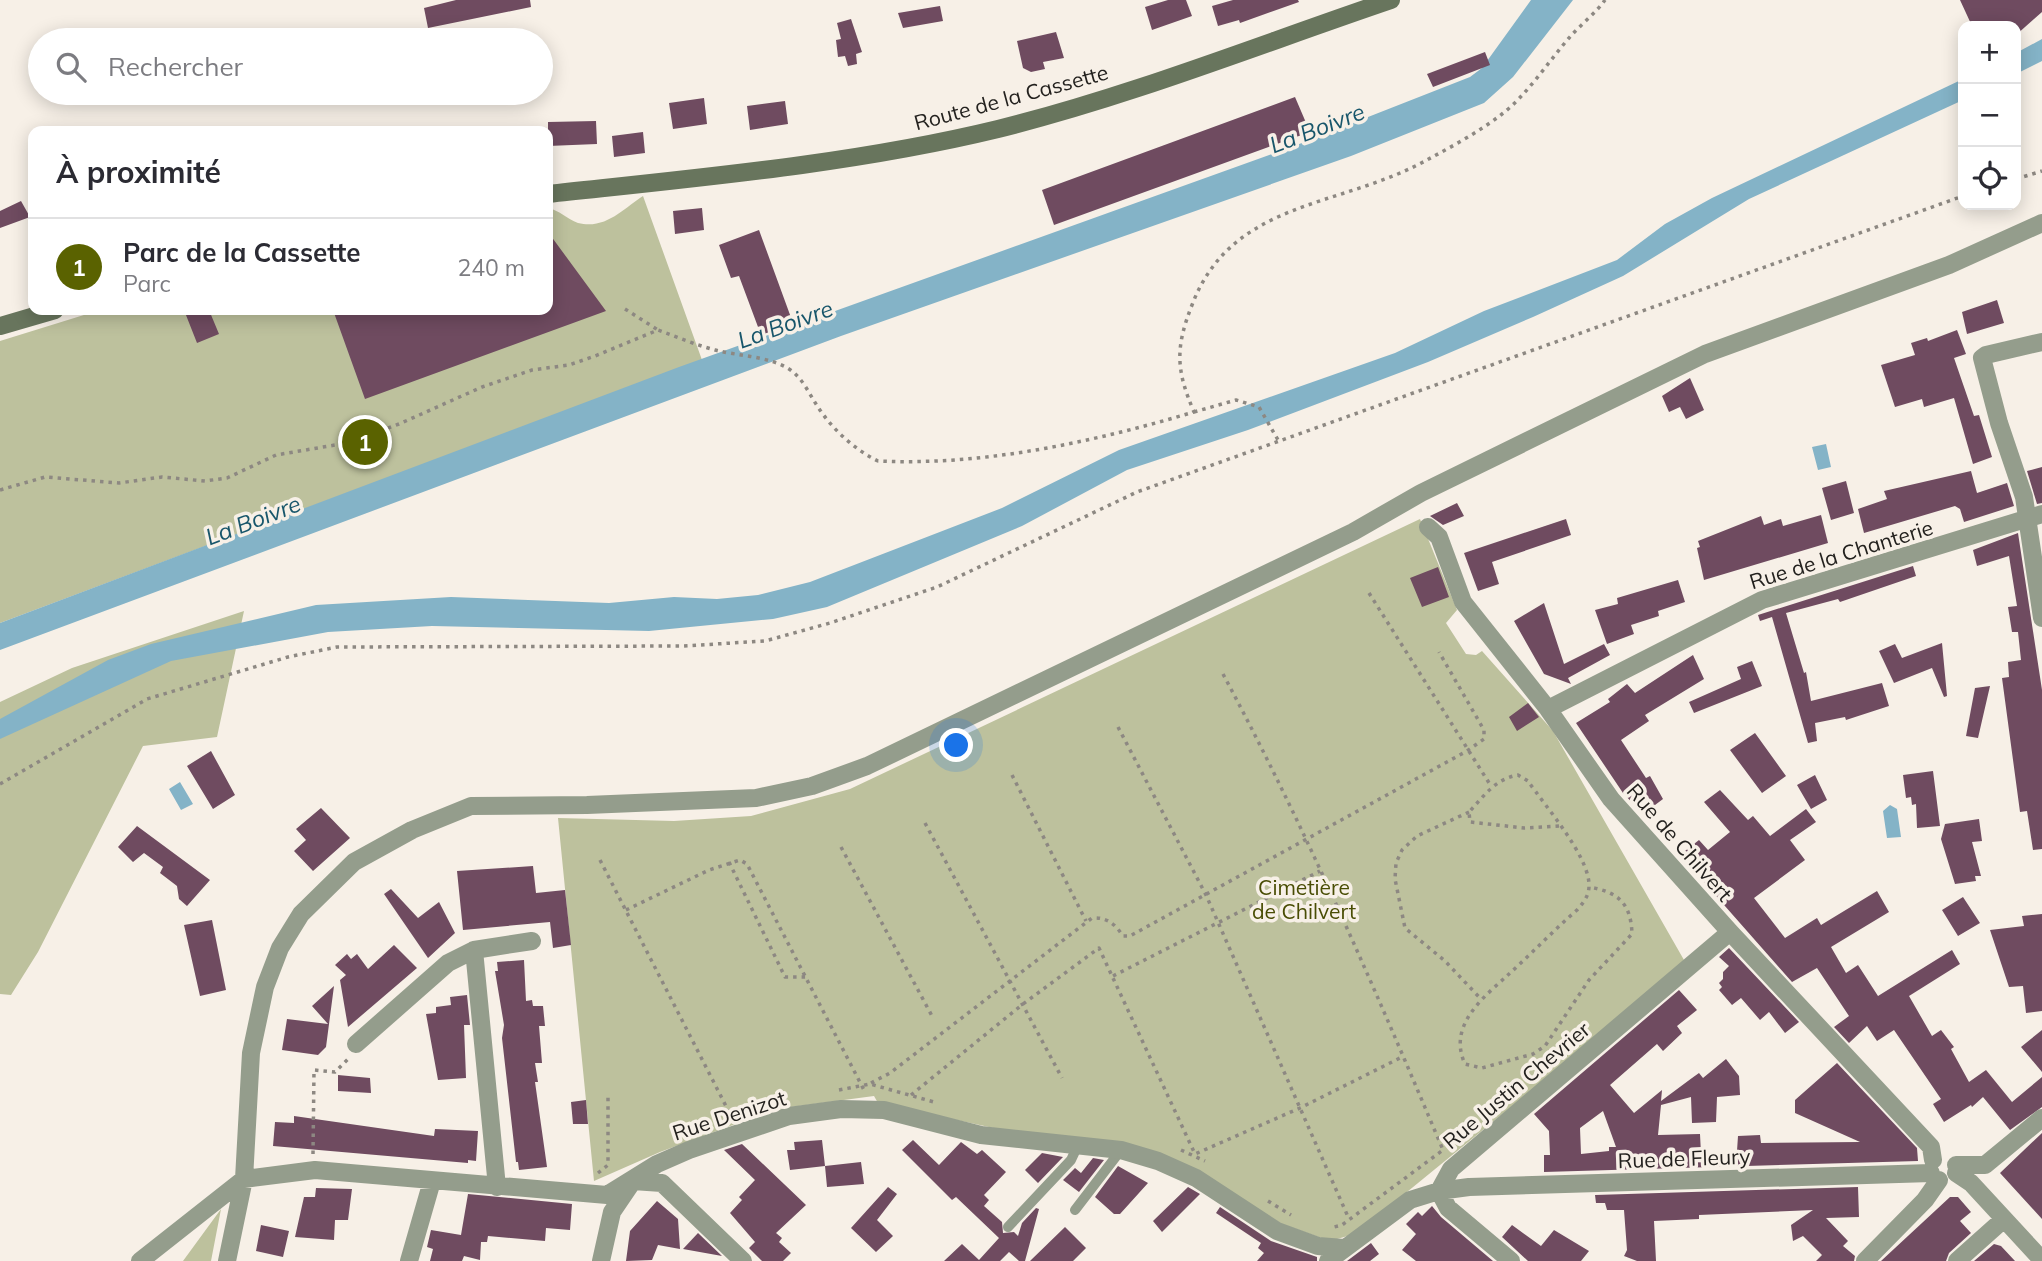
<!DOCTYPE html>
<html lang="fr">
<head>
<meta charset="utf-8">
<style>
	body { margin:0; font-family:Mulish,sans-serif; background:#f7f7f7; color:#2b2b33 }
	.controls { position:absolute; right:21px; top:21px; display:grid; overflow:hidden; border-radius:14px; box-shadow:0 4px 18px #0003 }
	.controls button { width:63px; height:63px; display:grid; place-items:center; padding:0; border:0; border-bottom:2px solid #e1e1e2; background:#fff; color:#2b2b33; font:35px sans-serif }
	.you { position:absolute; left:957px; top:746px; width:24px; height:24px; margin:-18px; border:5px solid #fff; border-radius:50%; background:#1a73e8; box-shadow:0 0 0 10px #1a73e833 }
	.badge { display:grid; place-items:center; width:46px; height:46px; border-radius:50%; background:#5a6200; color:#fff; font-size:23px; font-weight:700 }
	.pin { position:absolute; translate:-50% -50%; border:4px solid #fff; box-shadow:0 2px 7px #0006 }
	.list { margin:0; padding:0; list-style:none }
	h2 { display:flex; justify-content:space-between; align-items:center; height:91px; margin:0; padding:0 28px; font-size:30px }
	h2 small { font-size:23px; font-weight:400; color:#7c7c81 }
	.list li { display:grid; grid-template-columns:46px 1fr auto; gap:21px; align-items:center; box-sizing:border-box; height:98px; padding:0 28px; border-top:2px solid #e1e1e2 }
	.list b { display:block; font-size:26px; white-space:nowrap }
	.list p { margin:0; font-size:23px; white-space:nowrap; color:#7c7c81 }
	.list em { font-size:23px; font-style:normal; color:#7c7c81 }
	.icon { flex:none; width:38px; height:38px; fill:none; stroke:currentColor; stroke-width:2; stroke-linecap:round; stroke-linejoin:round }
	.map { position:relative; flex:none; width:2042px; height:1261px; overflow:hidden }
	.search { position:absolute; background:#fff; box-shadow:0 4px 18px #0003; left:28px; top:28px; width:525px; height:77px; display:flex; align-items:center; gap:18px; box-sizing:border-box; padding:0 24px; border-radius:38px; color:#7c7c81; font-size:26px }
	.panel { position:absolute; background:#fff; box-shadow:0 4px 18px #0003; left:28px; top:126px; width:525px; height:189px; border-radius:14px }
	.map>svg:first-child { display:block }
	.green { fill:#bdc19d }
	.water { fill:#84b3c7 }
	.building { fill:#6f4b60; fill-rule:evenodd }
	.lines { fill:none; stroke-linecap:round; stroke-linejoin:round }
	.path { stroke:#8d8882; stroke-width:3.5; stroke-dasharray:3.5 5; stroke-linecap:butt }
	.lane { stroke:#949d8c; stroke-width:10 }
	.street { stroke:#949d8c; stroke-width:18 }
	.secondary { stroke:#68755d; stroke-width:18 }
	.labels { text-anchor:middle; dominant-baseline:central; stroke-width:7; stroke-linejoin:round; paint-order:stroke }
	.street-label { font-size:21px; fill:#23211e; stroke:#f7f0e7 }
	.park-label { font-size:21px; fill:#494d04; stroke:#f7f0e7 }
	.water-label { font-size:23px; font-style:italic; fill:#18566b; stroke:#f7f0e7 }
</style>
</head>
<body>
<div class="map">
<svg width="2042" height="1261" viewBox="0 0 2042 1261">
	<rect width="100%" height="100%" fill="#f7f0e7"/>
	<!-- green -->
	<path class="green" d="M643 196 702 360 0 623V341L100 310H548V208C559 210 567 219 578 223 606 230 624 208 643 196Z
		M1420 519 1457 610 1446 623 1466 654 1476 655 1482 651 1553 731 1684 960 1681 968 1396 1201 1351 1235 1330 1241 1282 1224 1192 1171 878 1103 874 1096 776 1109 660 1152 594 1181 558 818 674 821 751 816 850 789Z
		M244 611 217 737 143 746 38 952 11 995 0 994V702L72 668Z
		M221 1209 211 1261H183Z"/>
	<!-- water -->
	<path class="water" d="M1531 0H1573L1513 77 1484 103 1351 156 841 336 0 650V623L679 367 1289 148 1470 77 1482 68Z
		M2042 39V61L2016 74V53Z
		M1963 79V100L1749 199 1623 276 1533 317 1428 362 1248 430 1127 470 1022 526 827 607 773 619 649 631 432 626 328 632 171 661 0 739V719L108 660 151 644 316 605 451 597 609 603 674 597 717 599 758 595 810 582 1002 508 1119 450 1395 353 1484 311 1617 260 1665 224 1712 198Z
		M1826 444 1831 467 1818 470 1812 447Z
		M180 782 193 804 181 810 169 789Z
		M1890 805 1897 809 1901 837 1887 838 1883 811Z"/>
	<!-- building -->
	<path class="building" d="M456 0H530L531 7 428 28 424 8Z
		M1168 0H1186L1192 16 1152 30 1145 7Z
		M1233 0H1298L1299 2 1240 23 1239 20 1218 26 1212 6Z
		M1960 0H2042V12L2016 35V26H1972Z
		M940 6 943 21 903 28 898 13Z
		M851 19 862 52 856 54 857 64 848 66 845 56 838 57 836 40 841 39 837 23Z
		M1056 32 1064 58 1043 62 1045 69 1031 72 1023 68 1017 41Z
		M1485 52 1490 65 1433 87 1427 74Z
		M1295 97 1310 132 1054 225 1042 190Z
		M704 98 707 124 673 129 669 103Z
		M785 101 788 124 750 130 747 106Z
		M596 121 597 144 548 146V122Z
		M643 132 645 153 614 157 612 136Z
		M21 201 30 217 0 228V211Z
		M702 208 704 230 675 234 673 211Z
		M759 230 793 323 761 335 739 276 731 278 719 245Z
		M548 232 606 311 365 399 333 310H548Z
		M1997 300 2004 323 1967 334 1962 312Z
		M184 310H209L219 334 197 343Z
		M1957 330 1966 354 1954 358 1974 416 1979 415 1992 457 1973 464 1954 398 1924 407 1922 399 1895 407 1881 365 1915 355 1911 343 1927 338 1928 341Z
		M1690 378 1704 410 1686 419 1680 407 1669 412 1662 396Z
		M2042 467V503L2037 504 2027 471Z
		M1971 471 1977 493 2007 483 2014 506 1964 522 1960 509 1955 506 1864 533 1858 509 1887 499 1884 491Z
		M1846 481 1854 513 1831 520 1822 488Z
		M1457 503 1464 516 1443 525 1430 516Z
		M1821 515 1828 543 1704 580 1697 548 1700 547 1698 541 1761 516 1764 525 1781 519 1783 526Z
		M1566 519 1571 535 1492 562 1499 584 1478 591 1464 553Z
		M2018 533 2042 690V849L2033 850 2027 811 2020 812 2002 678 2009 677 2008 662 2021 660 2018 632H2012L2008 607 2017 606 2009 556 1977 566 1973 550Z
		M1913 566 1916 576 1840 602 1838 599 1786 613 1804 673 1806 672 1811 701 1882 683 1889 706 1846 720 1845 717 1815 723 1817 741 1808 743 1772 617 1760 621 1758 615Z
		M1438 567 1449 597 1422 607 1410 578Z
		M1678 580 1685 602 1658 611 1659 616 1631 625 1634 634 1607 644 1595 610 1618 604 1617 598Z
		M1544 603 1564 664 1604 644 1610 655 1568 678 1571 684 1544 674 1514 621Z
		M1942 643 1947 696 1944 697 1932 668 1894 683 1879 651 1895 644 1902 658Z
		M1693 655 1704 679 1645 715 1649 721 1621 740 1646 778 1650 776 1663 799 1643 814 1623 793 1576 723 1610 702 1608 699 1627 684 1635 693Z
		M1752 661 1762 686 1694 713 1689 702 1741 679 1737 667Z
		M1990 686 1978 738 1966 736 1975 688Z
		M1528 703 1539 717 1517 731 1509 717Z
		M1755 733 1786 776 1762 793 1730 750Z
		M211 751 235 795 213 809 187 766Z
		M1933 771 1940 826 1917 828 1916 804 1912 805 1911 797 1906 798 1903 775Z
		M1815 775 1827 800 1811 809 1797 785Z
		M1720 790 1748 820 1753 816 1770 836 1806 809 1816 822 1790 840 1805 860 1754 898 1785 938 1817 918 1821 925 1877 891 1889 912 1831 947 1846 973 1858 965 1878 996 1952 950 1960 964 1909 996 1932 1036 1941 1030 1954 1047 1951 1049 1969 1082 1986 1070 2012 1102 2042 1077V1107L2010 1130 1983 1097 1972 1107 1971 1105 1944 1122 1933 1104 1941 1099 1894 1030 1877 1041 1867 1026 1849 1043 1834 1027 1849 1016 1817 968 1792 982 1680 855 1699 840 1708 850 1730 832 1704 802Z
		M321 808 350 838 313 871 294 851 306 840 296 829Z
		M1979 819 1982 841 1972 842 1981 876H1975L1976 881 1955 884 1941 839 1945 824Z
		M137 826 210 880 187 906 179 899 177 886 160 873 163 867 144 853 133 862 118 847Z
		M533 866 536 893 565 890 571 945 553 948 550 922 463 930 457 871Z
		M391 889 418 918 439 902 455 933 428 958 384 894Z
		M1963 897 1980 923 1958 936 1942 910Z
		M2042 914V1011L2026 1013 2023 986 2009 987 1990 930 2024 926 2022 916Z
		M212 920 226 990 200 996 184 925Z
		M394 945 417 968 348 1027 340 980 346 975 335 965 347 954 351 959 357 954 368 969Z
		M1729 948 1799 1022 1785 1033 1769 1012 1760 1020 1741 998 1732 1005 1719 990 1722 987 1719 983 1723 979V972L1729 966 1719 957Z
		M524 960 526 1001 532 1000 533 1006H543L545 1026H539L542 1063H535L538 1082H535L547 1167 519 1170 518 1162H516L502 1038 504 1025 495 971H498L497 962Z
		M334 986 326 1047 318 1055 282 1050 287 1019 328 1024 312 1006Z
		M1679 990 1697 1010 1677 1026 1682 1033 1663 1051 1657 1044 1610 1085 1634 1113 1662 1090 1661 1101 1692 1078 1699 1073 1703 1078 1726 1059 1739 1076 1740 1095 1717 1097 1716 1122 1692 1123 1691 1097 1661 1105 1658 1135 1700 1134 1701 1154 1737 1151 1738 1136 1760 1135 1761 1143 1860 1142 1795 1113V1100L1837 1063 1917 1148 1918 1161 1544 1172V1155H1550L1549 1131 1534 1114ZM1603 1111 1616 1147H1609V1151L1581 1154 1580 1128Z
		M467 995 470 1025H464L466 1078 438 1080 426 1014 436 1013V1007L451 1005 450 997Z
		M2042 1030V1072L2021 1047Z
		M338 1075 370 1078 371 1093 338 1091Z
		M586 1100 588 1124H573L571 1102Z
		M294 1116 434 1136 435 1129 478 1131 476 1161 468 1160V1163L273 1146 275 1122 294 1123Z
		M2042 1133V1219L2000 1173Z
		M822 1140 825 1166 790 1170 787 1150H795L794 1142Z
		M913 1140 939 1165 961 1142 977 1154 982 1150 1006 1172 984 1195 989 1200 984 1206 1002 1222 1003 1233 1014 1232 1018 1236 1022 1223 1036 1208 1039 1209 1025 1261H1019L1009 1252 1000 1261H944L962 1244 979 1260 999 1238 956 1197 952 1200 902 1150Z
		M742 1144 806 1205 776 1233 782 1238 779 1242 791 1253 783 1261H762L749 1248 755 1242 730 1213 742 1200 739 1197 755 1180 724 1150Z
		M1042 1153 1063 1157 1038 1183 1025 1170Z
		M1093 1158 1104 1160 1079 1192 1063 1180 1075 1168 1081 1173Z
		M861 1162 864 1184 827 1187 825 1166Z
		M1118 1166 1148 1183 1120 1214H1114L1095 1197Z
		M888 1187 897 1194 877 1220 893 1236 876 1252 851 1228Z
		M1188 1187 1200 1194 1162 1232 1153 1221Z
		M1858 1187 1859 1217 1826 1218 1848 1241 1843 1246 1855 1256 1854 1261H1816L1822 1255 1803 1236 1793 1241 1791 1225 1813 1210 1699 1215V1219L1654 1221 1656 1261H1637L1624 1256 1627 1250 1624 1210H1607L1605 1203H1596L1595 1195Z
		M316 1188 352 1189 348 1220H335L334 1240 295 1237 304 1197H315Z
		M468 1194 572 1204 570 1230 546 1228 545 1241 488 1236 487 1242H481L480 1260 464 1256 462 1261H430L433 1249 427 1247 431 1230 461 1235Z
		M1950 1197H1958L1971 1212 1960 1221 1971 1233 1949 1253 1946 1261H1881Z
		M657 1201 678 1219 680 1249 658 1245 652 1260 626 1261 630 1231Z
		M1432 1206 1441 1217 1493 1261H1416L1402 1250 1416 1234 1406 1224 1418 1212 1422 1216Z
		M1220 1207 1271 1241 1317 1257V1261H1257L1264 1253 1258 1248 1261 1243 1216 1213Z
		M261 1225 289 1231 283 1257 256 1251Z
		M1512 1225 1541 1246 1554 1230 1589 1251 1581 1261H1528L1502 1237Z
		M1065 1227 1086 1248 1073 1261H1030Z
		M698 1233 722 1256 683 1249Z
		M1371 1243 1379 1254 1370 1261H1347Z
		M1994 1244 2001 1246 2015 1261H1974Z"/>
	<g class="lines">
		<!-- path -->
		<path class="path" d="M2016 179 2042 171
			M625 309 658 330
			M1194 412 1236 400 1259 407 1278 440
			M0 490 45 477 119 483 162 477 205 481 227 478 276 455 347 443 399 424 482 387 532 370 569 365 595 356 658 330C677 337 696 345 715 350 738 356 768 356 789 369 803 378 809 394 818 407 832 429 855 450 878 461 984 466 1093 442 1194 412 1176 370 1175 348 1192 305 1232 200 1339 208 1425 161 1451 147 1479 132 1502 114 1526 96 1549 61 1569 38 1580 25 1595 14 1605 0
			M1369 593 1491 786
			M1223 674C1306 829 1375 989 1443 1150L1342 1225 1330 1228
			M1118 727 1206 895 1349 1219
			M1012 775 1086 921
			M0 784 147 699 288 657 337 647 683 646 765 641 830 623 937 587 1137 492 1963 196
			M1469 812 1417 836 1402 850 1396 863 1395 879 1405 928 1445 961 1480 998
			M925 823 1062 1078
			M1559 826 1524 828 1470 822 1469 812C1484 796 1495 779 1518 775L1528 781C1545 806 1590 857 1589 886 1589 896 1583 903 1577 910 1553 931 1532 953 1509 974 1484 997 1447 1025 1465 1064L1482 1068 1533 1054 1545 1046 1589 980 1632 934C1631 904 1619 892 1589 887
			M841 847 932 1016
			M600 860 729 1112 770 1102
			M729 862 785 977H806
			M626 910 709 870 740 860 747 864 865 1092
			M1113 976 1320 871
			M871 1083 890 1073 1092 918C1107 917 1115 924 1123 936H1130L1467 751 1484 739V730L1439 652
			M839 1090 870 1084 934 1102
			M911 1095 1023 1004 1099 948 1195 1154 1300 1108 1404 1056
			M1181 1150 1205 1161
			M313 1154 314 1070 335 1072 349 1058
			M598 1173 608 1165V1095
			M1268 1201 1291 1215"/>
		<!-- lane -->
		<path class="lane" d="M1075 1210 1121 1150
			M1008 1227 1071 1160 1078 1145"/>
		<!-- street -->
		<path class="street" d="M2042 342 1986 355 1982 358 1999 423 2024 497 2042 618
			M1428 527 1439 537 1463 602 1548 709 1611 799 1730 932 1931 1147 1933 1160
			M1548 709 1762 600 2042 514
			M356 1044 448 963 474 950
			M1956 1165H1985L2042 1118
			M1956 1173 1971 1183 2042 1260
			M633 1181 662 1183 743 1261
			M497 1187 474 950 532 941
			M140 1261 244 1179 315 1170 607 1195 657 1164 689 1150 789 1116 841 1109 884 1110 981 1135 1121 1150 1158 1161 1196 1178 1277 1231 1318 1246 1344 1248
			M227 1261 244 1179 251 1053 265 987 280 948 301 914 354 862 412 830 471 806 587 805 756 798 812 786 867 766 1353 532 1421 493 1705 354 1949 265 2042 223
			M409 1261 432 1181
			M601 1261 612 1212 631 1184
			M1328 1261 1410 1200 1439 1191 1451 1169 1730 932
			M1511 1261 1448 1208 1439 1191 1469 1187 1931 1173
			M1865 1261 1925 1200 1939 1180
			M1957 1261 2004 1219"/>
		<!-- secondary -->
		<path class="secondary" d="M548 194C696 178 854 164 998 129 1131 96 1261 44 1391 0
			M0 326 55 310"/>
	</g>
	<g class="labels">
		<!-- street labels -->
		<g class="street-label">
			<text transform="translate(1011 97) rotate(-15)">Route de la Cassette</text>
			<text transform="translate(1841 554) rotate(-17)">Rue de la Chanterie</text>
			<text transform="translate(1680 842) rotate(49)">Rue de Chilvert</text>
			<text transform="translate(1516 1085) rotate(-40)">Rue Justin Chevrier</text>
			<text transform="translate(729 1115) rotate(-18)">Rue Denizot</text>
			<text transform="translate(1684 1158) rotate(-2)">Rue de Fleury</text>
		</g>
		<!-- park labels -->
		<g class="park-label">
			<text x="1304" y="887">Cimetière<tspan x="1304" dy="24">de Chilvert</tspan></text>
		</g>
		<!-- water labels -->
		<g class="water-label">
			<text transform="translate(1317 128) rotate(-21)">La Boivre</text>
			<text transform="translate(785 324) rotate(-20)">La Boivre</text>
			<text transform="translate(253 520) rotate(-21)">La Boivre</text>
		</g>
	</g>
</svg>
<div class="controls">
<button>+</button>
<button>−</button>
<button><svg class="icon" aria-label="locate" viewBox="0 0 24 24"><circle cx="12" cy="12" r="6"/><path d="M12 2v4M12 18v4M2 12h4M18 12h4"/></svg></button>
</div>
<div class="you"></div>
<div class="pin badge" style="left:365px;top:442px">1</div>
<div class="search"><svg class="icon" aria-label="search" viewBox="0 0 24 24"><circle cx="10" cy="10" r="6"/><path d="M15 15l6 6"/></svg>Rechercher</div>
<section class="panel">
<h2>À proximité<small></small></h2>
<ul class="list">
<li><span class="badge">1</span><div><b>Parc de la Cassette</b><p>Parc</p></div><em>240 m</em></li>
</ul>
</section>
</div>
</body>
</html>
